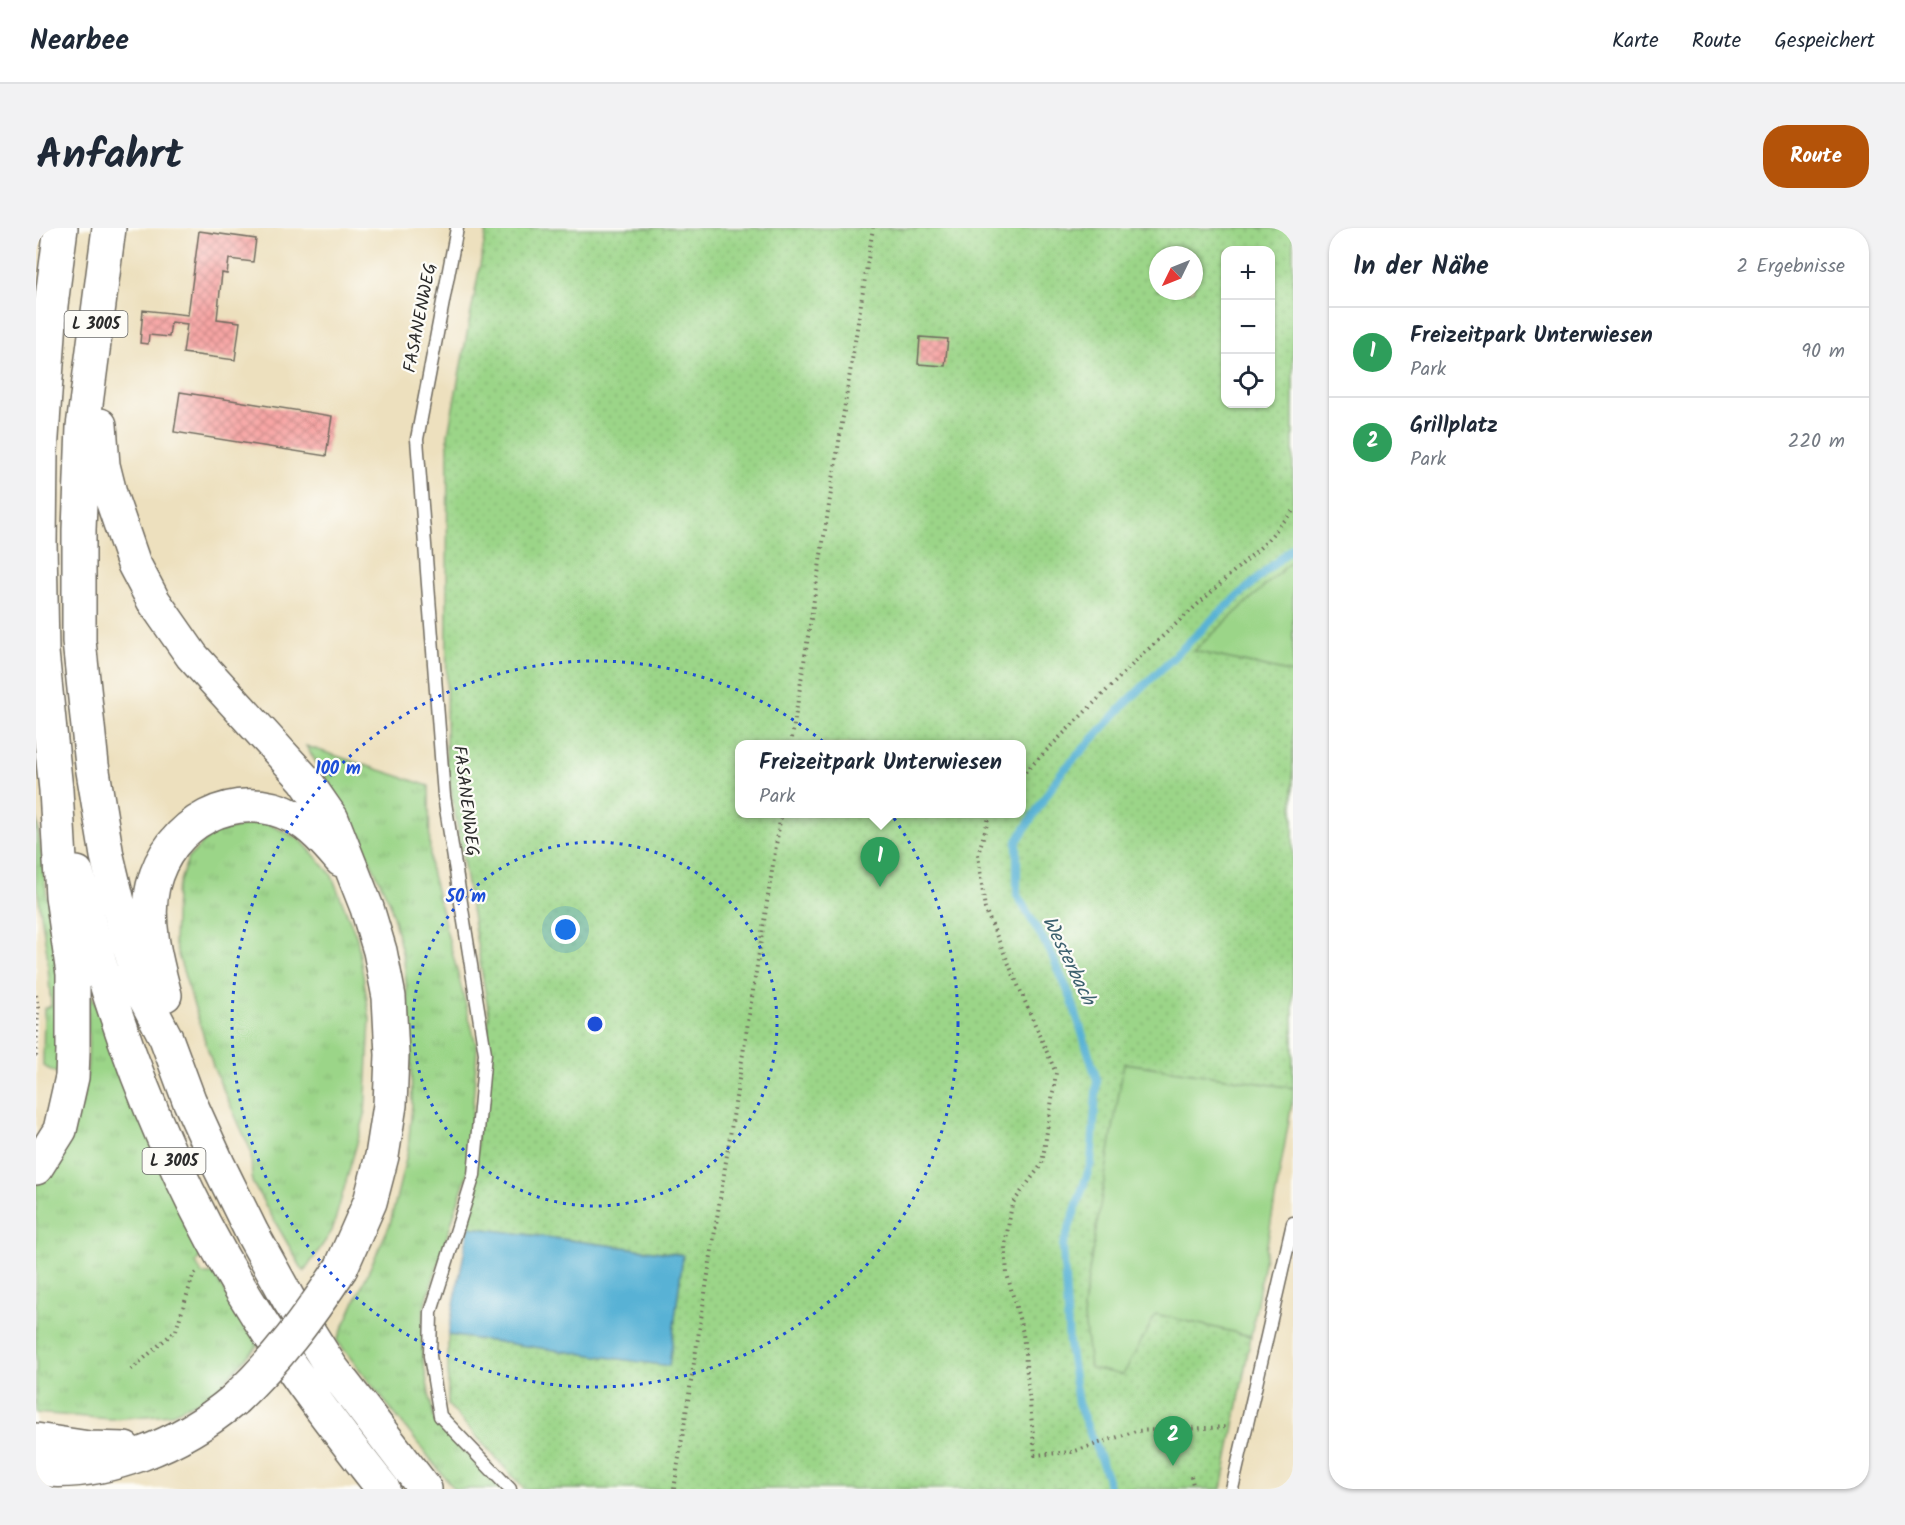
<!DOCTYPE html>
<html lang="de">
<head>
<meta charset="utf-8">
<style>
	body { margin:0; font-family:Kalam,sans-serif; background:#f2f2f3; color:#1f2937 }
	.controls { position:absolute; right:18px; top:18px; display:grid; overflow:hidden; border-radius:12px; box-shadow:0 2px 4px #0004 }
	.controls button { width:54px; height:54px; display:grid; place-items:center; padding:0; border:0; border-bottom:2px solid #e0e1e3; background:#fff; color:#1f2937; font:30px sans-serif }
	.compass { position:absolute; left:1113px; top:18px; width:54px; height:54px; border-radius:50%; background:#fff; box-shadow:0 2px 4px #0004; rotate:227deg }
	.you { position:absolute; left:530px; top:702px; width:21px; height:21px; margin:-15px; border:4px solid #fff; border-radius:50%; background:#1a73e8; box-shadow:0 0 0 9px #1a73e833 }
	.badge { display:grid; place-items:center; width:39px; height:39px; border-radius:50%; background:#b45309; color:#fff; font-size:20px; font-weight:700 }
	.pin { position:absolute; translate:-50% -50px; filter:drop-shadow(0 2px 3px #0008) }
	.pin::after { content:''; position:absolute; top:32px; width:21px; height:18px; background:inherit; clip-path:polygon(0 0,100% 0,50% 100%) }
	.popup { position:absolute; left:699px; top:512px; width:291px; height:78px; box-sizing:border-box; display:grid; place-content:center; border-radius:12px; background:#fff; filter:drop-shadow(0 2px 4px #0005); font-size:20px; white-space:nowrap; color:#747a83 }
	.popup b { font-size:22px; color:#1f2937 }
	.popup::after { content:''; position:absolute; left:50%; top:100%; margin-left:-12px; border:12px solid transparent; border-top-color:#fff }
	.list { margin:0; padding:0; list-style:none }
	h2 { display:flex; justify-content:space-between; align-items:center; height:78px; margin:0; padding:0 24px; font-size:26px }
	h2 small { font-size:20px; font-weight:400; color:#747a83 }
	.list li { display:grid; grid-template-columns:39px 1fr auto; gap:18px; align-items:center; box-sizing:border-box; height:90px; padding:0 24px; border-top:2px solid #e0e1e3 }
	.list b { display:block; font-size:22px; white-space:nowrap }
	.list p { margin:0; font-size:20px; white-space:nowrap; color:#747a83 }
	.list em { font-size:20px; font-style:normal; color:#747a83 }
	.icon { flex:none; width:33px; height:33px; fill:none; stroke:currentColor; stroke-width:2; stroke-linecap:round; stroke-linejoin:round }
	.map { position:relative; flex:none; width:1257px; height:1261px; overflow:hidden; border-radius:24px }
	header { display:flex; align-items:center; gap:36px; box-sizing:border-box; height:84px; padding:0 30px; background:#fff; border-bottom:2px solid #e0e1e3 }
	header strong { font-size:28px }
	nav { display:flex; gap:33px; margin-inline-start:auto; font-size:21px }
	.intro { display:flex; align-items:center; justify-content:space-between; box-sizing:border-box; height:144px; padding:0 36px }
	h1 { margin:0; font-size:42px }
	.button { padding:15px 27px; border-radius:24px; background:#b45309; color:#fff; font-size:21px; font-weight:700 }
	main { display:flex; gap:36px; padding:0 36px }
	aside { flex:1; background:#fff; border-radius:24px; box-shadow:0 2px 4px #0004 }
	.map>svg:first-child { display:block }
	.grass { fill:url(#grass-tufts); stroke:#63805a; stroke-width:1.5 }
	.park { fill:url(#park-dots); stroke:#63805a; stroke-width:1.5; fill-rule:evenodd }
	.garden { fill:#9bd588; stroke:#63805a; stroke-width:1.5 }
	.water { fill:#58b2d5; stroke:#426e80; stroke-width:1.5 }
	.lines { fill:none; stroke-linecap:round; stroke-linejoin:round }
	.stream { stroke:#58b2d5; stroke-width:8 }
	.building { fill:url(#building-cross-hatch) }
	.service-casing { stroke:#6f6a5e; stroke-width:15 }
	.trunk-casing { stroke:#6f6a5e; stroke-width:36 }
	.path { stroke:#6f6a5e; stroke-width:4; stroke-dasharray:1.5 4.5; stroke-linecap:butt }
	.service { stroke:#fff; stroke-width:12 }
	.trunk { stroke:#fff; stroke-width:33 }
	.trunk-bridge-casing { stroke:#6f6a5e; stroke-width:36; stroke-linecap:butt }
	.trunk-bridge { stroke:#fff; stroke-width:33 }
	.ring { fill:none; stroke:#1d4ed8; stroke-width:3; stroke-dasharray:3 6 }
	.labels { text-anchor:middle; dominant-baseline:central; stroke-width:4.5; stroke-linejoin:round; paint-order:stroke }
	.shield { fill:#fdfcf7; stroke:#6a6a68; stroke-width:1.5 }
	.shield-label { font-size:16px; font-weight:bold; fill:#2b2b2b }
	.street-label { font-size:18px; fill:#2b2b2b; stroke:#fdfcf7 }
	.water-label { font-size:20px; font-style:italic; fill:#3d616f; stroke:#fdfcf7 }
	.centre { fill:#1d4ed8; stroke:#fdfcf7; stroke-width:3 }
	.ring-label { font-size:18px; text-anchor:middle; font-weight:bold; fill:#1d4ed8; stroke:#fdfcf7; stroke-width:4.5; stroke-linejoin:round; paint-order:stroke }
</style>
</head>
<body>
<header>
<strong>Nearbee</strong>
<nav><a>Karte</a><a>Route</a><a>Gespeichert</a></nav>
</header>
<div class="intro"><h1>Anfahrt</h1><a class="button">Route</a></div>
<main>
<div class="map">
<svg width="1257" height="1261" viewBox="0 0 1257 1261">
	<defs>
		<pattern id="grass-tufts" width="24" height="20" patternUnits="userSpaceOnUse" patternTransform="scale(1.5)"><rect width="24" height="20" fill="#9bd588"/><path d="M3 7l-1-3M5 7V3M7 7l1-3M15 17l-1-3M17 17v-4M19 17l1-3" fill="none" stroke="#86b776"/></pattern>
		<pattern id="park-dots" width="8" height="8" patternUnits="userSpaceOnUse" patternTransform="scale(1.5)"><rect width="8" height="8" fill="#9bd588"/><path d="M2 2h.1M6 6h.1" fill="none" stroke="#86b776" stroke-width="1.8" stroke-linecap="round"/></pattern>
		<pattern id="building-cross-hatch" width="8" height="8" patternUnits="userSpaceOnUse" patternTransform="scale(1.5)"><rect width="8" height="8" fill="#f8a5a4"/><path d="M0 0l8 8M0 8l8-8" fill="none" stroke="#c98786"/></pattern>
	</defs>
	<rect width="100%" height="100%" fill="#fdfcf7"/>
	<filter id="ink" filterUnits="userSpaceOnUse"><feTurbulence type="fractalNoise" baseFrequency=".0167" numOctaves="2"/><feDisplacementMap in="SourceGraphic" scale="12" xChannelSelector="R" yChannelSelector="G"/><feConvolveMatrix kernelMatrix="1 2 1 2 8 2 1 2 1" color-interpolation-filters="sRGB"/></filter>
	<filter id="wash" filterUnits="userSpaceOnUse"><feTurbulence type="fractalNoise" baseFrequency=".008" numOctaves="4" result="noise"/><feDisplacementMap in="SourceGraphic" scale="24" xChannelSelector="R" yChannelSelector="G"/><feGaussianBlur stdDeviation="1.35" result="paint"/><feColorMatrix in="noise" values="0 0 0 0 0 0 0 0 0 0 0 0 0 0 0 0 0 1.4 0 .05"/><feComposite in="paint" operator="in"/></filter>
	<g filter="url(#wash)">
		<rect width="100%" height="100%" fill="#ede0be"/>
		<!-- grass -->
		<path class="grass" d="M270 518 393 558 394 639 441 820 432 943 388 1080 386 1127 398 1192 465 1261H418L301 1113 354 996 372 922 376 876 374 794 368 733 354 675 313 588Z
			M0 586 25 774V847L7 838 8 781 15 778 11 725 0 654Z
			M226 593 264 611 295 646 321 710 334 791 329 887 296 1003 268 1044 216 954 215 923 178 841 138 714 140 665 152 630 176 606Z
			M52 764 59 773 167 1023 160 1035 166 1046H178L222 1117 175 1168 134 1186 75 1191 0 1185V958C11 948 17 937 24 924 58 868 52 827 52 764Z"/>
		<!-- park -->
		<path class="park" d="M451 0H1257V860L1088 835 1120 1086 1215 1108 1186 1261H488L412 1177V1107L633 1138 647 1027 433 999 453 786 410 532 412 206ZM1190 22H1234V176H1190ZM1122 27H1158V63H1122ZM703 516H985V586H703Z"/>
		<!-- garden -->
		<path class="garden" d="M1257 332V445L1158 423Z
			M1088 835 1257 860V869L1215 1108 1120 1086 1087 1147 1054 1140 1047 1080Z"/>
		<!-- water -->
		<path class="water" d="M433 999 647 1027 633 1138 412 1107Z"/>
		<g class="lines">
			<!-- stream -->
			<path class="stream" d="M1073 1261 1071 1248 1042 1175 1033 1116 1027 1018 1055 935 1061 852 1035 770 1014 723 981 667V613L1024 546 1091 474 1179 389 1257 319"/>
		</g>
		<g id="blocks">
			<!-- building -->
			<path class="building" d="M163 3 220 11 217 34 193 31 191 46 186 45 181 91 204 94 199 132 147 125 151 96 135 94 133 109 113 107 112 116 104 115 107 82 152 87Z
				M884 109 912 111 909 138 882 136Z
				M144 164 296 188 290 228 138 204Z"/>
		</g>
	</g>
	<g filter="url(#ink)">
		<use href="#blocks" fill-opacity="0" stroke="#6f6a5e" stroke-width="1.5"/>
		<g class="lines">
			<defs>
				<path id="service" d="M421 0 381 211 408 568 449 825 438 947 395 1084 394 1128 404 1188 474 1261
					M1196 1261 1257 995"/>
				<path id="trunk" d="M73 0 47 199 43 302V413L56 537 71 628 91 711 108 768 130 810 153 872 182 936 216 1005 253 1072 295 1139 389 1261
					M64 197 67 237 75 269 98 336 117 372 156 428 269 552 296 591 331 680 344 723 353 769 356 827 354 877 346 928 334 974 305 1040
					M41 645C50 678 56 713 67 746 104 867 156 986 224 1092 261 1151 304 1206 347 1261
					M129 767C120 733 109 693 117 658 132 595 199 558 258 589 277 599 292 617 305 632
					M0 940 24 902 36 849 37 823V746L26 668 20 562 6 424 4 315 5 224 15 77 25 0
					M0 1212 53 1220 89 1221
					M0 1241C68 1250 147 1215 198 1172"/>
			</defs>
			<!-- service casing -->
			<use href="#service" class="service-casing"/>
			<!-- trunk casing -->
			<use href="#trunk" class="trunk-casing"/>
			<!-- path -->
			<path class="path" d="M755 516 837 0
				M985 548 1106 427 1228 316 1257 283
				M954 586 942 626 949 681 1020 845 1006 936 976 976 969 1018 971 1046 987 1105 999 1227 1036 1224 1100 1203 1192 1199
				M0 767 2 780 0 829
				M95 1142 140 1102 157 1048 164 1042
				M1155 1248 1158 1261
				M638 1261 745 586"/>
			<!-- service -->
			<use href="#service" class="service"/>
			<!-- trunk -->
			<use href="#trunk" class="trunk"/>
			<defs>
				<path id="trunk-bridge" d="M198 1172C242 1131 272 1090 305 1040"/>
			</defs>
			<!-- trunk-bridge casing -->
			<use href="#trunk-bridge" class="trunk-bridge-casing"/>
			<!-- trunk-bridge -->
			<use href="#trunk-bridge" class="trunk-bridge"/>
		</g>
	</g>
	<!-- distance rings -->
	<g class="ring">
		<circle cx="559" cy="796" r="182"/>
		<circle cx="559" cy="796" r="363"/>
	</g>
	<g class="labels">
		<!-- shield labels -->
		<g class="shield">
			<rect x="28.5" y="83" width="63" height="26" rx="4.5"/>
			<rect x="106.5" y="920" width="63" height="26" rx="4.5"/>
		</g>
		<g class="shield-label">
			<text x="60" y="96">L 3005</text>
			<text x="138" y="933">L 3005</text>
		</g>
		<!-- street labels -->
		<g class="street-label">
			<text transform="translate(385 90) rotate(-79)">FASANENWEG</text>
			<text transform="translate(429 573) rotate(83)">FASANENWEG</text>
		</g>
		<!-- water labels -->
		<g class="water-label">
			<text transform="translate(1032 733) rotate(64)">Westerbach</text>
		</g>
	</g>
	<circle cx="559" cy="796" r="9" class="centre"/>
	<g class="ring-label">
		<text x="302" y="546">100 m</text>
		<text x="430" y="674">50 m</text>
	</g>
</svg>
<div class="controls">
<button>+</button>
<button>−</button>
<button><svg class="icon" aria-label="locate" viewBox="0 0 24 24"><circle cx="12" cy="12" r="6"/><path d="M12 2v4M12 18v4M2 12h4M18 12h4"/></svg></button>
</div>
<svg class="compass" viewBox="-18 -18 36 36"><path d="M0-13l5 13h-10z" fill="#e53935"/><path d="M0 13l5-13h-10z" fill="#747a83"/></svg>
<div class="you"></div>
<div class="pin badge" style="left:844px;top:659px;background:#2e9e5b">1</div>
<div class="popup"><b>Freizeitpark Unterwiesen</b>Park</div>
<div class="pin badge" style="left:1137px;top:1238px;background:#2e9e5b">2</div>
</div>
<aside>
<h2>In der Nähe<small>2 Ergebnisse</small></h2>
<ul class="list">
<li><span class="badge" style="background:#2e9e5b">1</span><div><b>Freizeitpark Unterwiesen</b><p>Park</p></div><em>90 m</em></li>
<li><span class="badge" style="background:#2e9e5b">2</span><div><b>Grillplatz</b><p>Park</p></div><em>220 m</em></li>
</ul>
</aside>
</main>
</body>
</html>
